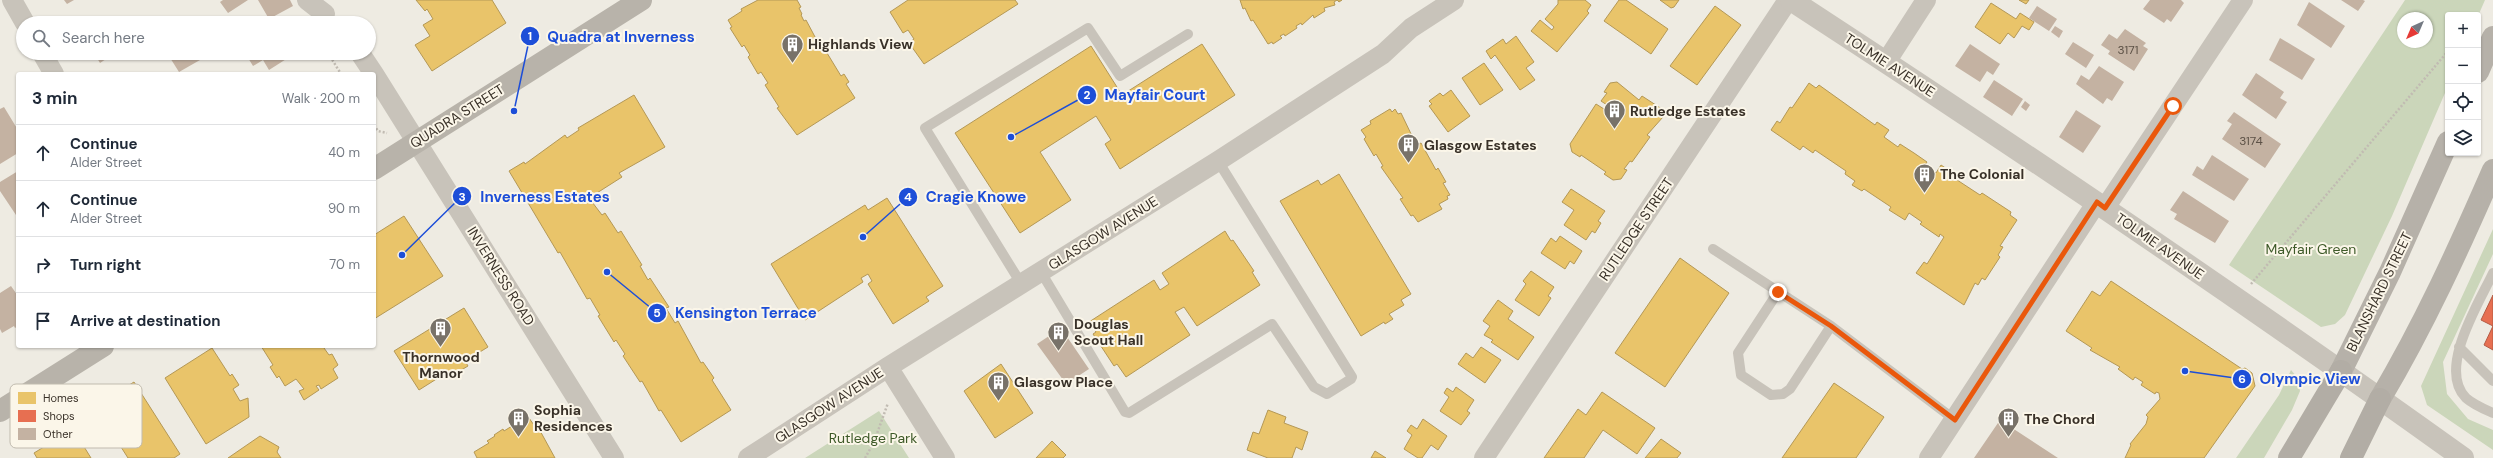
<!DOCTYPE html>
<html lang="en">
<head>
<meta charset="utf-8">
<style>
	body { margin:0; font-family:"DM Sans",sans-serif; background:#f2f2f3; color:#1f2937 }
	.controls { position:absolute; right:12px; top:12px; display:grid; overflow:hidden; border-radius:4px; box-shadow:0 1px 3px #0004 }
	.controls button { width:36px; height:36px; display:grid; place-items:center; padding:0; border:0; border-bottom:1px solid #e0e1e3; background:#fff; color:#1f2937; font:20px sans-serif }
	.compass { position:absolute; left:2397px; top:12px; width:36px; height:36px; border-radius:50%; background:#fff; box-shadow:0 1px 3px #0004; rotate:224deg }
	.stop { position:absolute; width:12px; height:12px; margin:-9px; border:3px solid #ea580c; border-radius:50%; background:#fff }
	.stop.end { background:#ea580c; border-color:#fff; box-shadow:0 1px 4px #0008 }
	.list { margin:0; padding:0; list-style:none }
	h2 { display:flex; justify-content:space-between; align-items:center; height:52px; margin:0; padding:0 16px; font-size:17px }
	h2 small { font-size:13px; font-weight:400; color:#747a83 }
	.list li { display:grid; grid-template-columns:26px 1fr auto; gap:12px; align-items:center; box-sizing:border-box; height:56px; padding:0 16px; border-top:1px solid #e0e1e3 }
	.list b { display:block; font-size:15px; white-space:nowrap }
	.list p { margin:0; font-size:13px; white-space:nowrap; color:#747a83 }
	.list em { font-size:13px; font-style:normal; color:#747a83 }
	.icon { flex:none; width:22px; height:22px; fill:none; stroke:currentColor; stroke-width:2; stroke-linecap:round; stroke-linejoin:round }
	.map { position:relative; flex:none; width:2493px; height:458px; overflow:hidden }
	.search { position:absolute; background:#fff; box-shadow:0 1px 3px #0004; left:16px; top:16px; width:360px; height:44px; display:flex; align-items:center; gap:10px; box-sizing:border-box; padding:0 14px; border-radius:22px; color:#747a83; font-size:15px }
	.panel { position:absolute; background:#fff; box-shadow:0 1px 3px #0004; left:16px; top:72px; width:360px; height:276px; border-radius:4px }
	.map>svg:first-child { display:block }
	.green { fill:#cbd6ba; fill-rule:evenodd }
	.homes { fill:#e9c46a; stroke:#b49856 }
	.shops { fill:#e76f51; stroke:#b35c45 }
	.building { fill:#c4b2a2 }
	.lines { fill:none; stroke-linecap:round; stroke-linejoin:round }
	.path { stroke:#c1bbb2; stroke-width:2.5; stroke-dasharray:2 2; stroke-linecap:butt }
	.service { stroke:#c8c3ba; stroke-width:10 }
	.minor { stroke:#c8c3ba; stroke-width:20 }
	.tertiary { stroke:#c8c3ba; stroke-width:22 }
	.secondary { stroke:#b8b3aa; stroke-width:22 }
	.primary { stroke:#b6b1a9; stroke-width:22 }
	.trunk { stroke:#b2ada5; stroke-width:22 }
	.route { stroke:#ea580c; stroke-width:5 }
	.labels { text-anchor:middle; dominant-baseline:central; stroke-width:4; stroke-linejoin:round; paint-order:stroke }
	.number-label { font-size:12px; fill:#5c5146 }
	.poi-label { font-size:14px; font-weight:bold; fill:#393128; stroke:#fbf6e9; text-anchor:start }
	.street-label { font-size:14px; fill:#393128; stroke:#fbf6e9 }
	.park-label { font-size:14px; fill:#3e5a29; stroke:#fbf6e9 }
	.key { fill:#fbf6e9; stroke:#c1bbaf; stroke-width:1 }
	.key-label { font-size:11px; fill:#393128 }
	.leader { fill:none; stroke:#1d4ed8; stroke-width:1.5 }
	.callout-dot { fill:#1d4ed8; stroke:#fbf6e9; stroke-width:1.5 }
	.mark-label { font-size:12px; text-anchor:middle; font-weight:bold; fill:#fff }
	.callout-label { font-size:15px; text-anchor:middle; font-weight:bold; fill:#1d4ed8; stroke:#fbf6e9; stroke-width:4; stroke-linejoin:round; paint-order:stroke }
</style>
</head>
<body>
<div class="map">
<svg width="2493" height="458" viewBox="0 0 2493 458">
	<rect width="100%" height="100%" fill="#eeebe2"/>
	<!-- green -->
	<path class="green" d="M2405 0H2485L2478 16 2448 15V86L2392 216 2345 315 2335 324 2321 327 2229 265ZM2403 18H2427V42H2403Z
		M2493 229V254L2443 362 2447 394 2468 419 2493 430V450L2427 405 2421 386Z
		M2291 370 2297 377 2300 391 2292 410 2264 458H2236L2279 395Z
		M879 411 909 458H805Z"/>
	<!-- homes -->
	<path class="homes" d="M416 0H492L506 23 432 71 415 45 430 36 423 25 433 19 427 9 425 11Z
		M797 0 801 7 799 8 802 14 801 15 804 21 806 20 822 50 824 48 841 76 844 74 849 82 846 84 855 98 797 135 777 108 779 107 765 85 768 83 761 72 758 74 748 57 750 55 744 45 742 47 730 28 732 27 728 20 742 11 741 9 758 0Z
		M908 0H1015L1018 4 924 64 909 43 914 39 908 30 903 33 890 12Z
		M1240 0H1342L1339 2 1337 0 1334 2 1335 5 1324 8 1325 11 1314 18 1313 15 1302 25 1301 23 1296 26 1297 28 1285 36 1284 34 1280 36 1282 38 1273 44 1272 42 1268 44 1253 20 1251 21 1245 8 1243 9Z
		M1558 0H1585L1591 5 1587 11 1589 13 1557 52 1531 31 1540 20 1552 30 1554 27 1545 19 1558 4Z
		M1619 0H1626L1668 29 1651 54 1604 21Z
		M1660 0H1679L1674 7 1671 8Z
		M2019 0H2029L2026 4Z
		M1991 3 2016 19 2020 13 2034 22 2029 30 2022 26 2014 38 2008 33 2000 44 1975 27Z
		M1715 6 1741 25 1697 85 1670 66Z
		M1516 36 1534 62 1526 68 1535 80 1520 90 1495 55 1491 59 1486 51 1503 39 1506 44Z
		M1202 44 1235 95 1120 169 1105 144 1111 140 1096 116 1040 152 1071 200 1020 233 955 133 1091 46 1122 95Z
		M1484 63 1503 90 1480 105 1462 78Z
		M1617 82 1639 100 1642 96 1662 109 1663 117 1647 135 1650 137 1632 162 1630 161 1624 169 1627 170 1621 179 1613 180 1604 174 1606 172 1581 155 1580 157 1572 152 1570 144 1596 104 1604 109 1607 105 1601 101 1607 93 1604 92 1610 83Z
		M1809 83 1816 88 1819 85 1875 125 1877 122 1889 130 1884 137 1898 147 1900 144 1914 153 1927 162 1925 165 1936 173 1941 165 1953 173 1951 176 1980 195 1982 193 2011 212 2010 215 2017 220 2000 246 2003 247 1998 255 2000 257 1985 280 1982 278 1978 285 1975 283 1964 305 1916 273 1924 262 1927 264 1944 237 1940 234 1939 237 1920 224 1922 222 1909 213 1905 220 1889 210 1891 207 1864 189 1862 191 1852 185 1855 181 1845 174 1846 171 1815 150 1813 153 1803 146 1800 150 1771 130 1777 121 1780 123 1790 107 1792 108Z
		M1451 90 1470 116 1448 132 1429 106 1432 104 1429 101 1440 93 1443 96Z
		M634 95 665 147 619 173 622 177 589 198 602 215 605 213 618 233 621 231 642 265 640 266 648 280 650 278 669 307 666 308 675 323 678 321 701 363 703 362 714 378 712 380 731 410 681 442 661 410 659 411 642 381 640 382 623 356 625 354 616 340 614 342 598 316 600 315 590 298 587 299 560 252 558 253 509 171 524 162 525 164 565 135 567 138 579 130 578 128Z
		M1390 109 1392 112 1395 109 1398 114 1401 113 1413 138 1419 144 1421 143 1436 170 1438 168 1446 182 1443 183 1450 195 1447 196 1448 199 1439 204 1442 209 1418 222 1413 215 1411 216 1400 199 1403 198 1381 167 1383 166 1376 154 1374 156 1364 139 1366 137 1361 130 1371 124 1370 121Z
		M1339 174 1411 294 1401 300 1404 305 1389 314 1393 319 1385 324 1384 322 1361 336 1280 201 1318 180 1321 185Z
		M1571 189 1605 211 1598 221 1601 223 1595 233 1592 231 1586 240 1564 225 1574 210 1562 202Z
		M887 198 943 286 926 297 929 301 893 324 868 284 872 281 868 274 861 278 863 282 805 320 771 264 865 205 868 210Z
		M404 216 443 276 374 319V235Z
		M1225 231 1231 241 1233 240 1254 271 1252 272 1260 285 1197 326 1184 307 1175 312 1190 335 1126 377 1117 364 1114 366 1093 334 1096 332 1089 322 1154 280 1160 290 1169 284 1162 273Z
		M1560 236 1582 251 1574 264 1570 261 1565 269 1541 253 1551 238 1556 242Z
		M1680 258 1729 293 1665 387 1615 353Z
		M1531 271 1554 287 1548 296 1551 298 1539 316 1515 300 1526 284 1523 281Z
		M2111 281 2242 369 2245 368 2252 373 2255 386 2204 458H2125L2131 445 2130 444 2146 424 2148 417 2146 415 2160 399 2159 393 2156 392 2155 394 2141 385 2143 382 2135 377 2133 380 2118 369 2120 367 2090 350 2092 348 2066 331 2092 291 2100 296Z
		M1498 300 1513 311 1508 319 1534 337 1518 360 1491 342 1493 340 1484 335 1490 326 1483 321Z
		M464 308 488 347 465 361 468 366 448 378 446 373 419 390 394 351Z
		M261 346H326L324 348 329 355 332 354 338 365 333 369 338 378 321 389 319 385 316 386 319 390 304 400 299 391 304 389 296 379 285 386 279 376 277 378 270 367 273 365Z
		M1481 347 1501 360 1485 383 1458 364 1466 353 1473 358Z
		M212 348 230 376 232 374 239 385 233 389 240 401 248 398 249 417 206 444 165 378Z
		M1001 364 1033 413 995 438 964 391Z
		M134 382 180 454 174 458H128L95 406Z
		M1834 383 1884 417 1856 458H1782Z
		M1456 387 1474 400 1467 411 1470 413 1461 425 1440 411 1449 397 1444 393 1447 388 1453 392Z
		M1602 392 1655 428 1637 454 1603 430 1584 458H1544L1578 409 1586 415Z
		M1268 410 1286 417 1284 423 1308 432 1302 450 1296 447 1292 458H1268L1247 450 1253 432 1259 434Z
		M529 418 536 428 538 427 555 458H477L474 452 489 443 487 441 495 436 494 435 503 429 504 431 512 426 513 428Z
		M1423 419 1447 436 1438 450 1431 445 1422 458H1418L1404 449 1412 435 1407 431 1411 425 1417 429Z
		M73 429 91 458H37L34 453Z
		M260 436 279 447 277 452 281 458H228Z
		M1661 439 1681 453 1677 458H1645Z
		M1052 441 1066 455 1063 458H1036Z
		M1375 451 1386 458H1371Z"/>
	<!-- shops -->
	<path class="shops" d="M2493 295V350L2484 345 2493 326 2481 320Z"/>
	<!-- building -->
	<path class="building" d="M64 0H74L67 4Z
		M223 0H248L228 13 220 2Z
		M258 0H290L293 6 269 19Z
		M2150 0H2181L2184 3 2171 22 2167 19 2164 23 2143 9Z
		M2341 0H2363L2365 1 2358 11Z
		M2309 2 2345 26 2331 48 2297 25Z
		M2037 6 2057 19 2049 31 2029 18Z
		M2055 26 2063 31 2059 38 2051 32Z
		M2125 29 2146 43 2143 46 2148 49 2134 71 2108 54 2110 51 2101 45 2109 34 2117 39Z
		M2280 38 2315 59 2302 80 2269 60Z
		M2073 42 2094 55 2086 68 2065 54Z
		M1970 44 2000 64 1993 75 1987 71 1980 82 1955 66Z
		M94 53H115L100 63Z
		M167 53H196L200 60 179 72Z
		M245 53H289L291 56 269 70 263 60 253 66Z
		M2099 66 2124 82 2112 101 2107 98 2103 104 2076 84 2081 75 2089 80Z
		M2256 73 2284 92 2280 98 2287 102 2276 119 2242 95Z
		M1994 80 2023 99 2012 116 1983 97Z
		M2025 101 2030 105 2026 111 2021 107Z
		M4 107 18 130V153L0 164V109Z
		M2076 110 2101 126 2083 153 2059 137Z
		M2234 112 2281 144 2265 168 2222 139 2232 124 2227 121Z
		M2212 155 2249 179 2234 201 2192 175 2197 166 2203 170Z
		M18 171V213L16 215 0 191V182Z
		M2183 191 2229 221 2215 243 2174 219 2177 214 2170 210Z
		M11 286 18 296V326L15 328 14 326 2 333 0 329V293Z
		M1061 328 1089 369 1066 384 1037 344Z
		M2000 420 2058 458H1974Z"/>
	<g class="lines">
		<!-- path -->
		<path class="path" d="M328 53 341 74
			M374 125 378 131 387 133
			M2251 284 2448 51
			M865 458 874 442 888 403"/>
		<!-- service -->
		<path class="service" d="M1713 249 1831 326 1955 420
			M1041 272 1125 412 1129 413 1272 324 1314 387 1327 394 1351 379 1352 377 1218 161
			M2493 273C2479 303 2437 369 2466 398 2474 405 2484 409 2493 413
			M1022 285 925 128 1088 28 1120 76 1188 34
			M1778 292 1738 353 1741 375 1771 395 1783 394 1790 389 1831 326
			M2459 347 2493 381"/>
		<!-- minor -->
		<path class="minor" d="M12 0 25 23
			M307 0 325 14
			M42 53 54 74
			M360 53 374 74
			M1886 62 1926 0
			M374 74 614 458
			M2105 208 2243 0
			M888 367 945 458
			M748 458 888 367 1218 161 1383 54 1411 28 1454 0
			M1484 458 1788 0
			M1929 458 2097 202"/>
		<!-- tertiary -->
		<path class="tertiary" d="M1791 0C2018 148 2243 300 2463 458"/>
		<!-- secondary -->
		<path class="secondary" d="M374 169 641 0
			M0 411 103 346"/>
		<!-- primary -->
		<path class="primary" d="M2478 72 2493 37
			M2341 371 2390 272 2448 142
			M2380 399C2424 325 2459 248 2493 170"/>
		<!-- trunk -->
		<path class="trunk" d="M2289 458 2341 371
			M2351 458 2380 399"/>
	</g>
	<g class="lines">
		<!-- route -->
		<path class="route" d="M1778 292 1831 326 1955 420 2097 202 2105 208 2173 106"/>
	</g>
	<!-- icons -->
	<defs>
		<symbol id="building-pin" viewBox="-11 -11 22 30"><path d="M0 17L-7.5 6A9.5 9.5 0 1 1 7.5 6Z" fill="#787269" stroke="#fbf6e9"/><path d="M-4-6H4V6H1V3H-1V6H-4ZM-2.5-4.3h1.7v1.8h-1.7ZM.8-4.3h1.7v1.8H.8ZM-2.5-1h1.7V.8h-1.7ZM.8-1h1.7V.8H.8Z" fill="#fff"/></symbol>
	</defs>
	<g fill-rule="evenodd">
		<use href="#building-pin" x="780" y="32" width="25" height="34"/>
		<use href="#building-pin" x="1602" y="98" width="25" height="34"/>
		<use href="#building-pin" x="1396" y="132" width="25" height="34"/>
		<use href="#building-pin" x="1912" y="162" width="25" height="34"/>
		<use href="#building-pin" x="428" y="316" width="25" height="34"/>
		<use href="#building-pin" x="1046" y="320" width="25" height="34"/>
		<use href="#building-pin" x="986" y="370" width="25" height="34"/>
		<use href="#building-pin" x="506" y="406" width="25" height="34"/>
		<use href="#building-pin" x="1996" y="406" width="25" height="34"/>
	</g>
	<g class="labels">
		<!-- number labels -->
		<g class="number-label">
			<text x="2128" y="50">3171</text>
			<text x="2251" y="141">3174</text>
		</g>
		<!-- poi labels -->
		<g class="poi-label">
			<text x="808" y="44">Highlands View</text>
			<text x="1630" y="111">Rutledge Estates</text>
			<text x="1424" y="145">Glasgow Estates</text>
			<text x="1940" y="174">The Colonial</text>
			<text x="1074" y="324">Douglas<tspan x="1074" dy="16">Scout Hall</tspan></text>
			<text x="441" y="357" text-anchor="middle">Thornwood<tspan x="441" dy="16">Manor</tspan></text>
			<text x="1014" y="382">Glasgow Place</text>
			<text x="534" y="410">Sophia<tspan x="534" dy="16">Residences</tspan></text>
			<text x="2024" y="419">The Chord</text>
		</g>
		<!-- street labels -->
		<g class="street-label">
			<text transform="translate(1890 65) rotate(33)">TOLMIE AVENUE</text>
			<text transform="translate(457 116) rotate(-32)">QUADRA STREET</text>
			<text transform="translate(1636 229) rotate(-56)">RUTLEDGE STREET</text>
			<text transform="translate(1103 233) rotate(-32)">GLASGOW AVENUE</text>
			<text transform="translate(2160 246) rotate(35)">TOLMIE AVENUE</text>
			<text transform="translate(501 276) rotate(58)">INVERNESS ROAD</text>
			<text transform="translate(2379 292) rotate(-64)">BLANSHARD STREET</text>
			<text transform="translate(829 405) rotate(-33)">GLASGOW AVENUE</text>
		</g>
		<!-- park labels -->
		<g class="park-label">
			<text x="2311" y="249">Mayfair Green</text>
			<text x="873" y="438">Rutledge Park</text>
		</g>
	</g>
	<!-- legend -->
	<rect x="10" y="384" width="132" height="64" rx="6" class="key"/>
	<rect x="18" y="392" width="18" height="12" fill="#e9c46a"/>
	<rect x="18" y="410" width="18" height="12" fill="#e76f51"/>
	<rect x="18" y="428" width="18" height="12" fill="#c4b2a2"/>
	<g class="key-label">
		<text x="43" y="402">Homes</text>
		<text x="43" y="420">Shops</text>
		<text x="43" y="438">Other</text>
	</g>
	<!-- callouts -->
	<path class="leader" d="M514 111L530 36M1011 137L1087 95M402 255L462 196M863 237L908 197M607 272L657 313M2185 371L2242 379"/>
	<g class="callout-dot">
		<circle cx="514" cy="111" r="4"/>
		<circle cx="1011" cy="137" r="4"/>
		<circle cx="402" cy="255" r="4"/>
		<circle cx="863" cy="237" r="4"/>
		<circle cx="607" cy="272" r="4"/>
		<circle cx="2185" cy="371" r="4"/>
		<circle cx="530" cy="36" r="10"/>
		<circle cx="1087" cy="95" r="10"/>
		<circle cx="462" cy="196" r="10"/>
		<circle cx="908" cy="197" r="10"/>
		<circle cx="657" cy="313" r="10"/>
		<circle cx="2242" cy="379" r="10"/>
	</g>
	<g class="mark-label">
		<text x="530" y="40">1</text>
		<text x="1087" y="99">2</text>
		<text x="462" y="201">3</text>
		<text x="908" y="201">4</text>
		<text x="657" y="317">5</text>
		<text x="2242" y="383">6</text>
	</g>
	<g class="callout-label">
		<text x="621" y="42">Quadra at Inverness</text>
		<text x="1155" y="100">Mayfair Court</text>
		<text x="545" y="202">Inverness Estates</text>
		<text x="976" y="202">Cragie Knowe</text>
		<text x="746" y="318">Kensington Terrace</text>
		<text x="2310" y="384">Olympic View</text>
	</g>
</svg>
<div class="controls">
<button>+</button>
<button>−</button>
<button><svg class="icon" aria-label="locate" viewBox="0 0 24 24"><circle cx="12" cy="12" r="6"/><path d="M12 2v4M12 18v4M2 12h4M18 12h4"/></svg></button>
<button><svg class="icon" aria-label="layers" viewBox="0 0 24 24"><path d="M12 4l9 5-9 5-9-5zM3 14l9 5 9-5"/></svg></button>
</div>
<svg class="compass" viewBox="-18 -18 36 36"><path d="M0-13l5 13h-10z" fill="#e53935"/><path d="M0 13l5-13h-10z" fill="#747a83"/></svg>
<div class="stop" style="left:2173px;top:106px"></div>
<div class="stop end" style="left:1778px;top:292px"></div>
<div class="search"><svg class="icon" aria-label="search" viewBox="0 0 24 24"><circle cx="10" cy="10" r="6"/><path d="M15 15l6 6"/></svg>Search here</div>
<section class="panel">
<h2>3 min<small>Walk · 200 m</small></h2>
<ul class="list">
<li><svg class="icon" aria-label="ahead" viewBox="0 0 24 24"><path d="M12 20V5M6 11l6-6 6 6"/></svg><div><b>Continue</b><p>Alder Street</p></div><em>40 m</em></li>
<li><svg class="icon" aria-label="ahead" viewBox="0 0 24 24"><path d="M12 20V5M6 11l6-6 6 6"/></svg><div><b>Continue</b><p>Alder Street</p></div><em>90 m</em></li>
<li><svg class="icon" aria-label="right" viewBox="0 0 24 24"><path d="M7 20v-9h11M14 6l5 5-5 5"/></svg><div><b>Turn right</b></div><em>70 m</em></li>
<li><svg class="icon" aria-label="arrive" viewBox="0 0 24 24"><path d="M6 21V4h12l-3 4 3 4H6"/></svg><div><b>Arrive at destination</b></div></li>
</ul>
</section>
</div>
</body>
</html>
